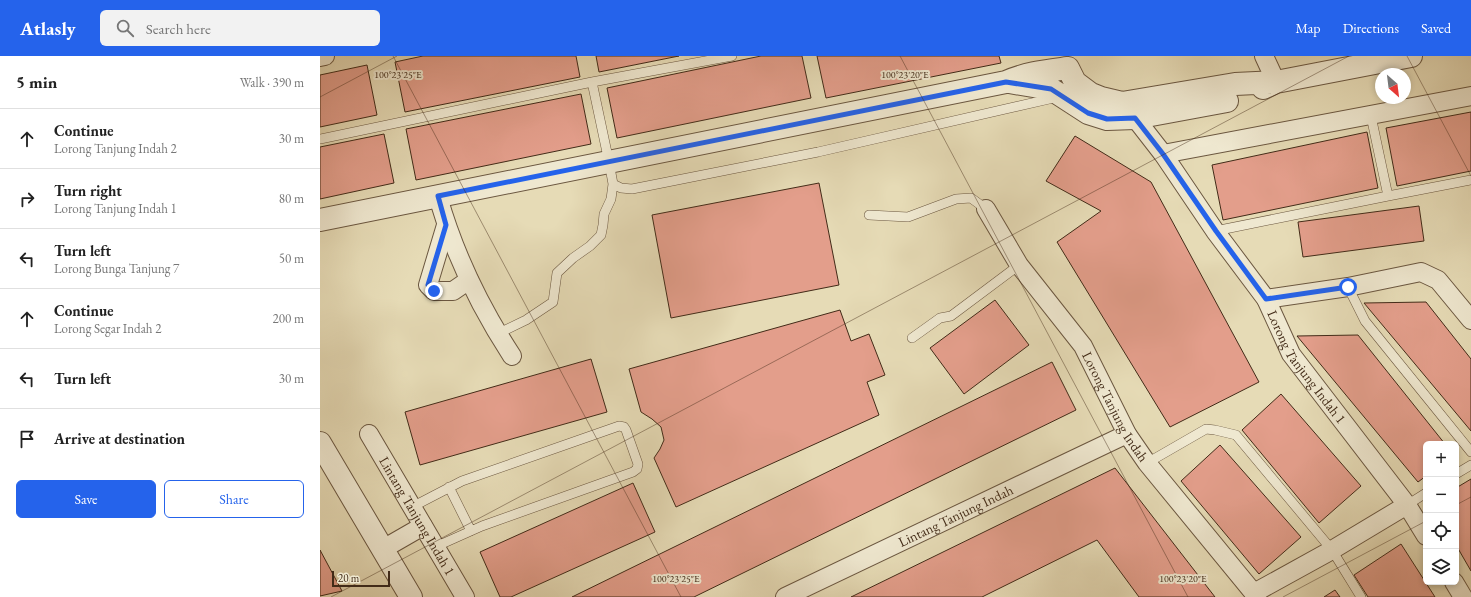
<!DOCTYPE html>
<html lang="en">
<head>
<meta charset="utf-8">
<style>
	body { margin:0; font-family:"EB Garamond",serif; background:#f2f2f2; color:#222 }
	.controls { position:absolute; right:12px; bottom:12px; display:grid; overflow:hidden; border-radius:6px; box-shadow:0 2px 6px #0003 }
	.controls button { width:36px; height:36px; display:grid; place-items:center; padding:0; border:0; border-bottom:1px solid #e0e0e0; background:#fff; color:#222; font:20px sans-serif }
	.compass { position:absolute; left:1055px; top:12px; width:36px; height:36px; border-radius:50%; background:#fff; box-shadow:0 2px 6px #0003; rotate:152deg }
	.scale { position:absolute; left:12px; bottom:10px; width:58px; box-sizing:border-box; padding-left:4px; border:2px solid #422b18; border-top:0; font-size:11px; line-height:14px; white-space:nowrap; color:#422b18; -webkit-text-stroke:3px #efe8d0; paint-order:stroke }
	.stop { position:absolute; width:12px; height:12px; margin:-9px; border:3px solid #2563eb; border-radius:50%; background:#fff }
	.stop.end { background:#2563eb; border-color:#fff; box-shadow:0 1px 4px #0008 }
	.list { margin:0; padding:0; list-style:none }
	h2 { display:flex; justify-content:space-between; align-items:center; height:52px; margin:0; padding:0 16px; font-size:17px }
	h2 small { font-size:13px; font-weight:400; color:#767676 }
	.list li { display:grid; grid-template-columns:26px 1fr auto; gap:12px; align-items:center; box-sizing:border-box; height:60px; padding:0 16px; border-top:1px solid #e0e0e0 }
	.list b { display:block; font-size:15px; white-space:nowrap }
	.list p { margin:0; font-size:13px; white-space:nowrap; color:#767676 }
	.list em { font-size:13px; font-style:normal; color:#767676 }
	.actions { display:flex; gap:8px; padding:12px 16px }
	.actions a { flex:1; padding:9px 0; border:1px solid #2563eb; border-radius:6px; text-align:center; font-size:14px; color:#2563eb }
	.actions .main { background:#2563eb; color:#fff }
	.icon { flex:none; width:22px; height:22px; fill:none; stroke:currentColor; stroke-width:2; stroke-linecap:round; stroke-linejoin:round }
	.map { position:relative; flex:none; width:1151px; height:541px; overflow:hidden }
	header { display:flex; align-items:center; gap:24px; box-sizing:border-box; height:56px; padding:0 20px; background:#2563eb; color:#fff }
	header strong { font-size:19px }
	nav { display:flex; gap:22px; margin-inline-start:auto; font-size:14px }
	.search { width:280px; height:36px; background:#f2f2f2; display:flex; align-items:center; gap:10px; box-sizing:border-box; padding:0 14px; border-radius:6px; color:#767676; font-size:15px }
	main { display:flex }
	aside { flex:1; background:#fff }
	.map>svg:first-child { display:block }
	.building { fill:#e39e8b; stroke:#422b18 }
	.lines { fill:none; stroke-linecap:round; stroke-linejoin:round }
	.service-casing { stroke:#6b5740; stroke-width:10 }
	.minor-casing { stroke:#6b5740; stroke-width:20 }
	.tertiary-casing { stroke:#6b5740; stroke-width:24 }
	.service { stroke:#efe8d0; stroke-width:9 }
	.minor { stroke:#efe8d0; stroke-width:18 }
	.tertiary { stroke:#efe8d0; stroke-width:22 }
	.route { stroke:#2563eb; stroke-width:5 }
	.ticks { fill:none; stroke:#422b18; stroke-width:1; stroke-opacity:0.45 }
	.labels { text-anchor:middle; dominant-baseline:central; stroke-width:4; stroke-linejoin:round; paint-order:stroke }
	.street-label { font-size:14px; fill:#422b18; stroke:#efe8d0 }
	.ticks-label { font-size:10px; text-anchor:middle; fill:#422b18; stroke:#efe8d0; stroke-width:4; stroke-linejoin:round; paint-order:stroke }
</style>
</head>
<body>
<header>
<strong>Atlasly</strong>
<div class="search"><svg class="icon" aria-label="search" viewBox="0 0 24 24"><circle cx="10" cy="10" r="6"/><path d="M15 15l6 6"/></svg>Search here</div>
<nav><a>Map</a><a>Directions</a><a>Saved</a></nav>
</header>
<main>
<aside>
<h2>5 min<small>Walk · 390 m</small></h2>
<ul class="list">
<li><svg class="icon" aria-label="ahead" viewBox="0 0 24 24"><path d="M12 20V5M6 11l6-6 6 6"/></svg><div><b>Continue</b><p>Lorong Tanjung Indah 2</p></div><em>30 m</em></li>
<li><svg class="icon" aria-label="right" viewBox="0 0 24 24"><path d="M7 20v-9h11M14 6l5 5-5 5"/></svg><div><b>Turn right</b><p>Lorong Tanjung Indah 1</p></div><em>80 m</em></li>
<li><svg class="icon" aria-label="left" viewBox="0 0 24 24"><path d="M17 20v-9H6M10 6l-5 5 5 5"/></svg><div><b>Turn left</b><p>Lorong Bunga Tanjung 7</p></div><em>50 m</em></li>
<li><svg class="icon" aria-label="ahead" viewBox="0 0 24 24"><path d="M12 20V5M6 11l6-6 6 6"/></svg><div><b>Continue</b><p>Lorong Segar Indah 2</p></div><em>200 m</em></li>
<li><svg class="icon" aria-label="left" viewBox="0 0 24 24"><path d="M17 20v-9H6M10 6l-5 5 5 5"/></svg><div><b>Turn left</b></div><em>30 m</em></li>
<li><svg class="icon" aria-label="arrive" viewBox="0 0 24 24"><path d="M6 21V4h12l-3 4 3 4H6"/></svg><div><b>Arrive at destination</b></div></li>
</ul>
<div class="actions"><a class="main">Save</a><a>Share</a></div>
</aside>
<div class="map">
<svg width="1151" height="541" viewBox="0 0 1151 541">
	<rect width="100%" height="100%" fill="#e6dbb6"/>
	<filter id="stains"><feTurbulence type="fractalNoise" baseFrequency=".005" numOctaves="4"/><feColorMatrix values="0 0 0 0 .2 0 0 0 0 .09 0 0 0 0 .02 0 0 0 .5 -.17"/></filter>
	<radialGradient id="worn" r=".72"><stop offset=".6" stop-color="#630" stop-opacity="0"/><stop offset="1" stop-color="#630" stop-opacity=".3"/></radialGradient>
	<!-- building -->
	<path class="building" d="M103 0H256L260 21 85 56 75 6Z
		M276 0H359L279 16Z
		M441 0H482L491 42 297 82 287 32Z
		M497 0H679L681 7 506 42Z
		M47 9 57 59 0 71V19Z
		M261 38 271 88 96 124 86 73Z
		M1151 56V115L1077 130 1066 72Z
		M1047 76 1058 132 903 164 892 109Z
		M64 78 74 127 0 143V91Z
		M755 80 831 126 939 326 850 371 737 186 781 155 726 125Z
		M499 127 519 229 351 262 332 159Z
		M1099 150 1104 185 983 201 978 166Z
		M675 244 709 289 644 338 610 292Z
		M1106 246 1151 303V375L1044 247Z
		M520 254 531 285 549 278 565 319 547 326 559 359 356 451 334 402 340 393 344 384 341 371 332 363 321 356 309 313Z
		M1038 279 1125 388H1106V420L1098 426 977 280Z
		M271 303 287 356 100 409 85 356Z
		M732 306 756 354 374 541H252Z
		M961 338 1041 430 999 467 922 374Z
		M900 389 981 481 939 518 861 425Z
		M795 412 895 541H819L777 484 662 541H531Z
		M1151 423V515L1136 489V432Z
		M313 427 335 476 191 541H180L160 496Z
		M1081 488 1115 541H1048L1034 519Z
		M0 494 22 535 0 540Z
		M1015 534 1020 541H1004Z"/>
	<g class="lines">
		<defs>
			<path id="service" d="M1051 60 1068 140 1151 124
				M0 83 272 26 412 0
				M293 128 301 132 312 133 498 96 738 41
				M549 159 588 161 636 143 651 142 666 153
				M895 175 1068 140
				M1028 231 1045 265 1151 396
				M177 278 206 264 233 246 237 217 253 202 270 190 281 179 283 169 284 158 291 143 293 128 289 106 272 26
				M592 282 620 262 631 260 699 209
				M827 407 886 373 895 374 916 379 1012 494 1041 541
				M1136 418 1151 409
				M129 431 151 475
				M1087 449 1106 437
				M92 451 142 425 299 370 304 371 306 374 318 408 317 413 313 416 162 470 115 491"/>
			<g id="minor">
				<path d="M944 0 956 26"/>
				<path d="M0 1 5 0"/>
				<path id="s1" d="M815 62 843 98 895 175 946 243 971 298 1087 449 1106 480"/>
				<path d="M843 98 1151 40"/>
				<path d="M118 141C134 197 160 251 192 300"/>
				<path id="s2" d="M666 153 699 209 763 290 807 378 827 407 937 541"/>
				<path d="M126 169 108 229 114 235H133L149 224"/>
				<path d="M946 243 1028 231 1101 216 1118 224 1151 264"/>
				<path id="s3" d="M49 378 145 541"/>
				<path d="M63 493 103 470"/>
				<path d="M1134 526 1143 541"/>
				<path d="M934 537 1012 494 1087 449"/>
				<path id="s4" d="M465 541 807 378"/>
			</g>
			<path id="tertiary" d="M689 26 731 33 768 57 787 63 815 62 907 45
				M943 32 956 26 1091 0
				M0 164 686 26C706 17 726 15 748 12L755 26 771 38 781 42 802 47 915 28 956 26
				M0 387 91 541"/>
		</defs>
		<!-- service casing -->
		<use href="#service" class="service-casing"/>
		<!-- minor casing -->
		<use href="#minor" class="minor-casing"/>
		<!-- tertiary casing -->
		<use href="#tertiary" class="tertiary-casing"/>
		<!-- service -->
		<use href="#service" class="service"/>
		<!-- minor -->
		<use href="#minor" class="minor"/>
		<!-- tertiary -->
		<use href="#tertiary" class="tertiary"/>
	</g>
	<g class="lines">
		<!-- route -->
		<path class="route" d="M114 235 108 229 126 169 118 140 686 26 731 33 768 57 787 63 815 62 843 98 896 175 946 243 1028 231"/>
	</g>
	<!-- ticks -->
	<path class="ticks" d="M73 0 361 541M580 0 868 541M1087 0 1151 120M0 41 77 0M1136 449 1151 441M11 541 1029 0M963 541 1106 465"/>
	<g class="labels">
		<!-- street labels -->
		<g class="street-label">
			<text stroke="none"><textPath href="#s1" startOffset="303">Lorong Tanjung Indah 1</textPath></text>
			<text stroke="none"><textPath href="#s2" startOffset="237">Lorong Tanjung Indah</textPath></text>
			<text stroke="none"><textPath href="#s4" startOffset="189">Lintang Tanjung Indah</textPath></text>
			<text stroke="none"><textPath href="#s3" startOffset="95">Lintang Tanjung Indah 1</textPath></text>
		</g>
	</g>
	<g class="ticks-label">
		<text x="78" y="22">100°23'25"E</text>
		<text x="585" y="22">100°23'20"E</text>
		<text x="356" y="526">100°23'25"E</text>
		<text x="863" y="526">100°23'20"E</text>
	</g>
	<rect width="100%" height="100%" filter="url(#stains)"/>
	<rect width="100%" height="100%" fill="url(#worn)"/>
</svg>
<div class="controls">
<button>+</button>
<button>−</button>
<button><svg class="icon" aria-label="locate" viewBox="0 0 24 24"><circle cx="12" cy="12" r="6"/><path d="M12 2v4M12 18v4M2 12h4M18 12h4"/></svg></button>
<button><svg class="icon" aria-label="layers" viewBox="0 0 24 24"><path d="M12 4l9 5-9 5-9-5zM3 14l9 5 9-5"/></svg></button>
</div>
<svg class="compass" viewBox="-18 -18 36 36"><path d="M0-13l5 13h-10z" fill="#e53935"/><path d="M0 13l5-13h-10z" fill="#767676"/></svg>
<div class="scale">20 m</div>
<div class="stop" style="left:1028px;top:231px"></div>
<div class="stop end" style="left:114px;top:235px"></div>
</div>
</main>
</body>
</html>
